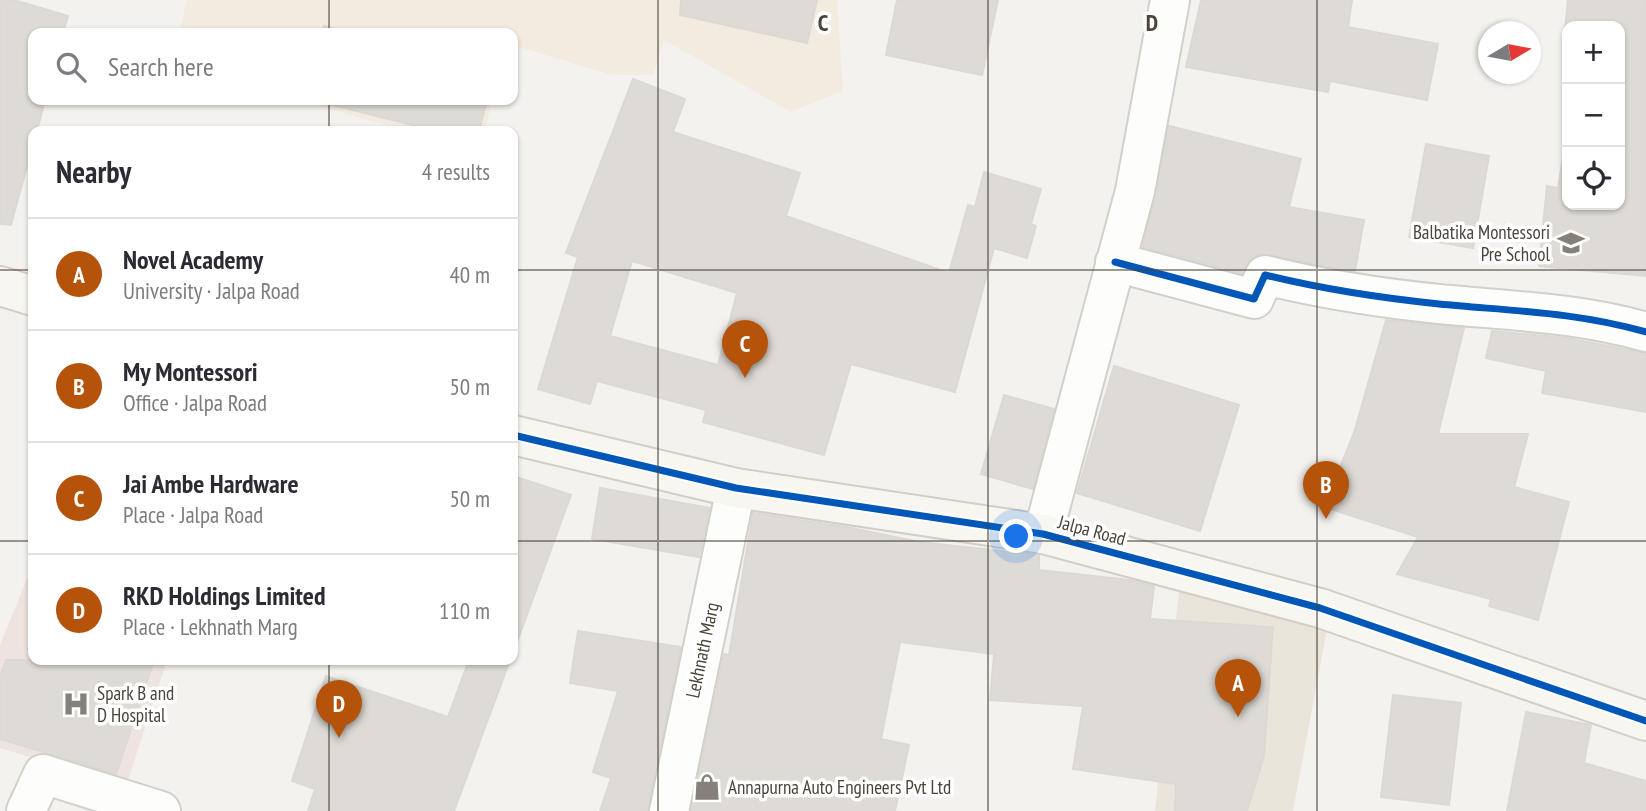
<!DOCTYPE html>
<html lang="en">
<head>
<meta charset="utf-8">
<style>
	body { margin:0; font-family:"PT Sans Narrow",sans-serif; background:#f7f7f7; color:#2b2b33 }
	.controls { position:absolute; right:21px; top:21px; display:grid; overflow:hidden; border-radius:14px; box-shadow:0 2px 5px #0004 }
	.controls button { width:63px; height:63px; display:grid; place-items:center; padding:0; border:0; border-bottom:2px solid #e1e1e2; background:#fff; color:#2b2b33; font:35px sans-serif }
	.compass { position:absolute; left:1478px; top:21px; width:63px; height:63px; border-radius:50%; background:#fff; box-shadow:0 2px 5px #0004; rotate:80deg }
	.you { position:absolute; left:1017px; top:537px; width:24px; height:24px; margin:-18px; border:5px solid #fff; border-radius:50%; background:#1a73e8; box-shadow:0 0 0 10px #1a73e833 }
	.badge { display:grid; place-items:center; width:46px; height:46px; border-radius:50%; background:#b45309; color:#fff; font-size:23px; font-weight:700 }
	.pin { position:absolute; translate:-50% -58px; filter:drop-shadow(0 2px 4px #0008) }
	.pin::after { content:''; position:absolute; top:37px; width:24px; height:21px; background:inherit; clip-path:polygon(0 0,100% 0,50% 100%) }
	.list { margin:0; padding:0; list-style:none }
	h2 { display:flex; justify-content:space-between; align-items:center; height:91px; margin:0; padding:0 28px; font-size:30px }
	h2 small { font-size:23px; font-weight:400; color:#7c7c81 }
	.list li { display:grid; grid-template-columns:46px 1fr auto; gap:21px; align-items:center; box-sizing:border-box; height:112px; padding:0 28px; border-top:2px solid #e1e1e2 }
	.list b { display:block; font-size:26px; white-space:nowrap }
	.list p { margin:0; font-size:23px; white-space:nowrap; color:#7c7c81 }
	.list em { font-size:23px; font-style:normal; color:#7c7c81 }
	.icon { flex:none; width:38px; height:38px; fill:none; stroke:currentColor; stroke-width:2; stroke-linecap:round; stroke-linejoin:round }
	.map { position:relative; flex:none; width:1646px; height:811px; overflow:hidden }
	.search { position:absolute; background:#fff; box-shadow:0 2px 5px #0004; left:28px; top:28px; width:490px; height:77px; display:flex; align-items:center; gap:18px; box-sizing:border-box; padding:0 24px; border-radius:14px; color:#7c7c81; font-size:26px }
	.panel { position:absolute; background:#fff; box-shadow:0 2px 5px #0004; left:28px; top:126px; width:490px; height:539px; border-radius:14px }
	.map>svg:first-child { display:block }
	.commercial { fill:#f3ebdf }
	.education { fill:#eae5da }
	.medical { fill:#eee3df }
	.building { fill:#dedbd6; stroke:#dcd9d4; stroke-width:2; fill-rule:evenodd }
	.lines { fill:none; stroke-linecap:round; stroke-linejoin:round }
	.street-casing { stroke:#d2d0cb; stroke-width:42 }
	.secondary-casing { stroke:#d3cfc5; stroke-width:42 }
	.street { stroke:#fdfdfc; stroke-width:38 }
	.secondary { stroke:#f7f6f1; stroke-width:38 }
	.cycleway-casing { stroke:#fff; stroke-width:11 }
	.cycleway { stroke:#0057b8; stroke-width:7 }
	.grid { fill:none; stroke:#4b4439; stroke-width:2; stroke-opacity:0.55 }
	.labels { text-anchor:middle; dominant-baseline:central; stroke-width:7; stroke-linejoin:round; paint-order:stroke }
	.poi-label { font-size:19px; fill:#4b4439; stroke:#fff; text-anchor:start }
	.street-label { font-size:19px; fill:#4b4439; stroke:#fff }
	.grid-label { font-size:23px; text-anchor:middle; font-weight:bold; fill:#4b4439; stroke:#fff; stroke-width:7; stroke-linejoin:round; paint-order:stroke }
</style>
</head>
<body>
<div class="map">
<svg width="1646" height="811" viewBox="0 0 1646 811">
	<rect width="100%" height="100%" fill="#f4f2ee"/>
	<!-- commercial -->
	<path class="commercial" d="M187 0H837L843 91 791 112 664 40 653 75H612L513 45V33H179Z
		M300 100H492L485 131H405Z"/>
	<!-- education -->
	<path class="education" d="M1179 592 1328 624 1293 811H1155Z"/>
	<!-- medical -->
	<path class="medical" d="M33 564V660H167L126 786 0 748V645Z"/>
	<!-- building -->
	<path class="building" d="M0 0H14L68 16 63 33H33V100H45L37 131H33V144L11 225 0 224Z
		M681 0H817L807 43 680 15Z
		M897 0H998L982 75 886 55Z
		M1201 0H1352L1348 27 1438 44 1427 100 1330 81 1328 92 1186 67Z
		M1568 0H1646V276L1539 266 1547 186 1558 188 1567 133V205H1620V26H1567V40H1564Z
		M324 26 351 33H322Z
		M633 79 685 99 673 132 800 173 786 216 949 273 968 205 975 207 984 172 1041 189 1031 224 1036 226 1027 258 994 248 955 392 851 364 824 455 703 422 706 410 597 381 590 404 538 389 578 257 566 253ZM632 261 737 293 718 365 610 336Z
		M312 100H487L479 131H412L413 125Z
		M1169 126 1301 159 1289 207 1364 220 1355 271 1261 254 1251 258 1242 273 1143 247Z
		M1426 144 1489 156 1473 248 1409 237Z
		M1386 320 1464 328 1438 434H1528L1514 487 1569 502 1538 620 1489 606 1491 599 1397 574 1418 537 1324 507 1354 433Z
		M1492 331 1566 338 1646 353V412L1542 393 1546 371 1486 358Z
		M1114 366 1239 405 1200 531 1077 493Z
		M1004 395 1054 409 1033 489 981 474Z
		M513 476 571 495 517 642 513 641Z
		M600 488 710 508 699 557 592 539Z
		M753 513 852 528 919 542 1039 555V570L1130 580 1154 586 1150 619 1273 627 1264 756 1247 811H1175L1176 784 1073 769 1083 706 990 700 994 654 900 642 881 739 909 745 895 811H691L724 654 729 655Z
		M578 631 681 647 648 811H600L611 778 593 772 618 691 570 683Z
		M6 660H154L116 774 0 739V676Z
		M469 660H510L454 811H308L315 789 292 781 326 676 448 717Z
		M1393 695 1461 703 1449 805 1381 797Z
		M1526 712 1591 725 1584 763 1646 781V811H1507Z"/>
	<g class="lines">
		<defs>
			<path id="street" d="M1115 262 1254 299 1265 275C1322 289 1380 298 1439 304 1511 311 1576 312 1646 332
				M1043 534 1135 191 1170 0
				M26 811 43 774 161 811
				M669 811 736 488"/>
			<path id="secondary" d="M0 286 33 296
				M513 435 736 488 1043 534 1320 608 1646 721"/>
		</defs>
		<!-- street casing -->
		<use href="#street" class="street-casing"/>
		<!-- secondary casing -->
		<use href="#secondary" class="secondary-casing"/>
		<!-- street -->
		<use href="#street" class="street"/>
		<!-- secondary -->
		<use href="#secondary" class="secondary"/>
		<defs>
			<path id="cycleway" d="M1115 262 1254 299 1265 275C1322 289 1380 298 1439 304 1511 311 1576 312 1646 332
				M513 435 736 488 1043 534 1320 608 1646 721"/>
		</defs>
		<!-- cycleway casing -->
		<use href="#cycleway" class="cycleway-casing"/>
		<!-- cycleway -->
		<use href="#cycleway" class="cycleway"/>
	</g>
	<!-- grid -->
	<path class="grid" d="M329 0V33M658 0V811M988 0V811M1317 0V811M329 100V131M0 270H33M513 270H1646M0 541H33M513 541H1646M329 660V811"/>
	<!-- icons -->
	<defs>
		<symbol id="school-bare" viewBox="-9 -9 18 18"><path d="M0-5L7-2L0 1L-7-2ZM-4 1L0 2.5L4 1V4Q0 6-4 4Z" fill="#868178" stroke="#fff" stroke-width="2.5" paint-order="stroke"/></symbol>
		<symbol id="hospital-bare" viewBox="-9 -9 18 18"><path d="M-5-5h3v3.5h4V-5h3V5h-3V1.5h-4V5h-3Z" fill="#868178" stroke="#fff" stroke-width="2.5" paint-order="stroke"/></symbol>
		<symbol id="shop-bare" viewBox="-9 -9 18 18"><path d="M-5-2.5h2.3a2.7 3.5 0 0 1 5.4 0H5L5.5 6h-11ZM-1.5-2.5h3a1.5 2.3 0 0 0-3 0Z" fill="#868178" stroke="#fff" stroke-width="2.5" paint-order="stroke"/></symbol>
	</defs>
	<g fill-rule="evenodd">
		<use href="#school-bare" x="1552" y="224" width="38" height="38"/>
		<use href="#hospital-bare" x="57" y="685" width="38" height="38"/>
		<use href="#shop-bare" x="688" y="768" width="38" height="38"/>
	</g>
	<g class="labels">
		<!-- poi labels -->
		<g class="poi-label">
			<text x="1550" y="232" text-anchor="end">Balbatika Montessori<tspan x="1550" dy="22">Pre School</tspan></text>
			<text x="97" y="693">Spark B and<tspan x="97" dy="22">D Hospital</tspan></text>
			<text x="728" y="787">Annapurna Auto Engineers Pvt Ltd</text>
		</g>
		<!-- street labels -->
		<g class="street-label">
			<text transform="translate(1092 530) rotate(15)">Jalpa Road</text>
			<text transform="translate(702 650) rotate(-78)">Lekhnath Marg</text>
		</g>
	</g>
	<g class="grid-label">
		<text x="823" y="31">C</text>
		<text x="1152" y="31">D</text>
	</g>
</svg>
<div class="controls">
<button>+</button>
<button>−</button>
<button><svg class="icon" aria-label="locate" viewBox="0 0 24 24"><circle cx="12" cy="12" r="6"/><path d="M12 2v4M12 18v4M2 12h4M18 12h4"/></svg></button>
</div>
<svg class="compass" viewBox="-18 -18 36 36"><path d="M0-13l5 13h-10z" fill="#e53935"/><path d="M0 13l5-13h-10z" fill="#7c7c81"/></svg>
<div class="you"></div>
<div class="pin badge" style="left:1238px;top:717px">A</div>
<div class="pin badge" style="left:1326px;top:519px">B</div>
<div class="pin badge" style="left:745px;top:378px">C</div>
<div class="pin badge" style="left:339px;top:738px">D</div>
<div class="search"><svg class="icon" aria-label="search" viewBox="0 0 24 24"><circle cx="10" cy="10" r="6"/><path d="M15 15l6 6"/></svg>Search here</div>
<section class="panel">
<h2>Nearby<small>4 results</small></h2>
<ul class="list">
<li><span class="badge">A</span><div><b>Novel Academy</b><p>University · Jalpa Road</p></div><em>40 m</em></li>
<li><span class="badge">B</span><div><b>My Montessori</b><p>Office · Jalpa Road</p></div><em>50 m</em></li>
<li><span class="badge">C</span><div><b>Jai Ambe Hardware</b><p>Place · Jalpa Road</p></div><em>50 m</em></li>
<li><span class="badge">D</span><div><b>RKD Holdings Limited</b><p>Place · Lekhnath Marg</p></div><em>110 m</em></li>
</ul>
</section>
</div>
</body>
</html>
